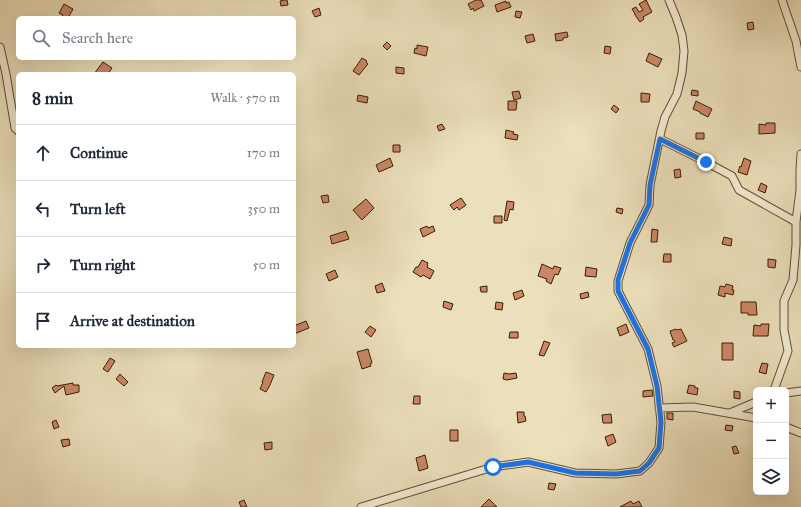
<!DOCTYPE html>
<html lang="en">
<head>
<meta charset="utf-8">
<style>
	body { margin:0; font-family:"IM FELL Great Primer",serif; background:#f2f2f3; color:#1f2937 }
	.controls { position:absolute; right:12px; bottom:12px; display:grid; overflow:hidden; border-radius:6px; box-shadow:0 4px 16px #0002 }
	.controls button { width:36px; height:36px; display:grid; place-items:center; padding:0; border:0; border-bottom:1px solid #e0e1e3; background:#fff; color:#1f2937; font:20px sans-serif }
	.stop { position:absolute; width:12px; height:12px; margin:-9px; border:3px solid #1a73e8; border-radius:50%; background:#fff }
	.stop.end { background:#1a73e8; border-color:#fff; box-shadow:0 1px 4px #0008 }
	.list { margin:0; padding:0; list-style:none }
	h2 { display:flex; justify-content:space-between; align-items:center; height:52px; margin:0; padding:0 16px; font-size:17px }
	h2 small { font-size:13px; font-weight:400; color:#747a83 }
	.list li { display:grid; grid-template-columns:26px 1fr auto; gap:12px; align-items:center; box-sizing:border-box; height:56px; padding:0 16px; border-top:1px solid #e0e1e3 }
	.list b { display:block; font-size:15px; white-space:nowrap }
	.list em { font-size:13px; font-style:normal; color:#747a83 }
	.icon { flex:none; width:22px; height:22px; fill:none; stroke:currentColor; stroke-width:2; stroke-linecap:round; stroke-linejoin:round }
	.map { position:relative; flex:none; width:801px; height:507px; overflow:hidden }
	.search { position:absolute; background:#fff; box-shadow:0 4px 16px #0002; left:16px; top:16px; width:280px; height:44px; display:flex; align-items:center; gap:10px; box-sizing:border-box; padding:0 14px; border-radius:6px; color:#747a83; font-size:15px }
	.panel { position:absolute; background:#fff; box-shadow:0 4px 16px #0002; left:16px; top:72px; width:280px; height:276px; border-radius:6px }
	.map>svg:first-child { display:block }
	.building { fill:#cc8766; stroke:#381e00 }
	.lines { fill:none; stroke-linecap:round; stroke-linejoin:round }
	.minor-casing { stroke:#654e2f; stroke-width:9 }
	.minor { stroke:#f3ebd3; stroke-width:7 }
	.route { stroke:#1a73e8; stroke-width:5 }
</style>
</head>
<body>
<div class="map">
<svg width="801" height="507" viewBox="0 0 801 507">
	<rect width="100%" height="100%" fill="#ece0bc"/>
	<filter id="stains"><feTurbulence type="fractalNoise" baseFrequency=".005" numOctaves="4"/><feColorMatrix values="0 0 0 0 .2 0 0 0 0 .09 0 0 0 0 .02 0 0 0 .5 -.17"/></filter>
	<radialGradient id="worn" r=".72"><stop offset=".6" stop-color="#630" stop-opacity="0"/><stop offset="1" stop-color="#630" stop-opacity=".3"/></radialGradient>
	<!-- building -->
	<path class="building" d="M284 0H287L288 5 281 6 280 1Z
		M476 0H481L484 6 474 11 473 8 471 10 468 4Z
		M646 0 652 12 643 17 644 19 640 22 635 15V14L632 9 636 7 639 12 643 10 639 4Z
		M506 1V3L509 2 511 7 497 12 495 5Z
		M64 4 73 9 68 18 62 16 63 15 59 13Z
		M319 8 321 15 315 17 312 11Z
		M516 11 522 12 520 18 515 17Z
		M753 22 754 29 748 30 747 23Z
		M567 32 568 37 563 38V40L556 41 555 34Z
		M533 34 535 41 527 43 525 36Z
		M387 42 391 46 387 50 383 46Z
		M417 45 428 47 426 56 414 53 415 48 417 49Z
		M605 46 611 47 610 54 604 53Z
		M649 53 662 59 658 67 646 61Z
		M362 58 367 61 366 62 368 64 359 75 353 71Z
		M103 62 112 68 108 74H94Z
		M396 67 404 68V74L396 73Z
		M692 90 698 91V96L691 95Z
		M519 91 521 98 514 100 512 92Z
		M641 93 650 94 649 102H641Z
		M358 95 368 97 367 103 357 101Z
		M508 101H517L516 110H508Z
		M696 101 712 109 708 117 700 113V112L693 109Z
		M614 105 619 109 616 113 611 109Z
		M766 123H775V133L759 134V124L766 125Z
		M442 124 445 129 439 131 437 126Z
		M506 130 514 132 513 134 518 135 517 140 505 138Z
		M696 133H704V139H696Z
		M393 145H400V152H393Z
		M390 158 393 166 379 172 376 165Z
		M744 158 751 161 747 175 738 172 740 166 741 167Z
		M680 169 681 177 675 178 674 170Z
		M761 183 767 186 765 193 758 190Z
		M328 195 329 202 323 203 321 196Z
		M461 198 466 205 459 210 457 207 454 210 450 205Z
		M366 199 374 208 362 220 353 210Z
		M507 201 514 202 513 210 510 209 507 221 504 220Z
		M617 208 623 209 622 214 616 212Z
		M494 216H502V223H494Z
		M427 226 428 228 433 226 435 231 423 237 420 229Z
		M652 229 658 230 657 242H651Z
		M346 231 349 239 332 244 330 236Z
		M724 237 732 239 731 246 722 244Z
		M664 254H671V262H663Z
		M768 259 776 260 775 268 768 267Z
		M422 260 428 263 427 265 428 266 427 267 434 271 430 279 423 275 421 277 413 272 416 267H418Z
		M542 264 553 269 554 266 561 268 558 275 555 274 551 284 546 281 547 279 538 276Z
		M586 267 597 269 596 277 585 276Z
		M335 270 338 277 329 281 326 274Z
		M382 283 385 291 377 293 375 286Z
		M726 284 733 286 732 290H734L733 295 725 293V297L718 295 720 286 725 287Z
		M487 286V292H481L480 287Z
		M522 290 524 296 515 300 513 293Z
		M588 292 589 297 581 299 580 294Z
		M444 301 453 304 451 310 443 307Z
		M496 302 503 303 502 310 495 309Z
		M741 302H756L757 315H748V313H741Z
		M306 321 309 328 294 334V326Z
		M626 324 629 332 620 336 617 328Z
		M761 324H769L768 336H753L754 325 761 326Z
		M370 326 376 330 371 337 365 332Z
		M676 329 677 330 681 329 687 341 674 347 672 343 675 342 674 340H673L670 331Z
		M510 332H518V338H509Z
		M544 341 550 343 544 356 539 355Z
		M722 343H733V360H722Z
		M368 349 372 363 370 364 371 366 362 369 357 352Z
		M110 358 115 361 108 372 103 369Z
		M762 363 768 364 766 374 759 372Z
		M266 372 274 375 270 385 266 392 260 389 263 382H262Z
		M504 373 509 374 516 373 517 378 507 380 503 379Z
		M120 374 128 382 124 386 116 379Z
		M73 383V385H79V392L66 395 64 386 55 393 52 388 56 385 57 386Z
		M689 385 695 386V388H698L697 395 687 393Z
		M652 390 653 396 643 397V391Z
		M734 391 740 392V399L734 398Z
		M414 396H420V404H413Z
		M517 412H524V416H525L526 421 518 423Z
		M667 413H673V420L667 419Z
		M611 414 612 423H603L602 415Z
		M56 420 59 427 54 429 52 422Z
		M726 425 733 426 732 431 725 430Z
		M450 430H458V441H450Z
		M613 434 616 442 608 446 605 437Z
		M69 439 70 445 63 447 61 440Z
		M272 442V449L265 450 264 443Z
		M736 446 739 453 734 454 732 447Z
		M425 455 428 468 419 471 416 458Z
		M549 483 556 484 554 490 548 489Z
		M489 499 497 507H481Z
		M244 500 247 507H241L239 502Z
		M631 501 633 504 639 501 642 507H620Z"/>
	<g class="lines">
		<defs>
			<path id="minor" d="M782 0 796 41 801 67
				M0 47 6 74 15 128 18 131
				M660 139 706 162 732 176 739 190 796 222V245L793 280 784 301V330L788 351 774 390
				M796 222 800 190V170L801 154
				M786 393 801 391
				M659 408 693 407 756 418
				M730 413 756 402
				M786 427 801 433
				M361 507 493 467 528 462 575 473 616 474 640 471 649 463 659 448 661 422 657 386 648 349 618 291V281L630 243 649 205 650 185 661 131 665 117 677 94 682 73 684 51 682 35 676 17 669 0"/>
		</defs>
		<!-- minor casing -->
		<use href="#minor" class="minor-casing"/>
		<!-- minor -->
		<use href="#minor" class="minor"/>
	</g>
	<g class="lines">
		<!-- route -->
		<path class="route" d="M493 467 528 462 575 473 616 474 640 471 649 463 659 448 661 422 657 386 648 349 618 291V280L630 243 649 205 650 185 660 139 706 162"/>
	</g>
	<rect width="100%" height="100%" filter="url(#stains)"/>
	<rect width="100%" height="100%" fill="url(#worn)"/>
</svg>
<div class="controls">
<button>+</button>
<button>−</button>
<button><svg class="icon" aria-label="layers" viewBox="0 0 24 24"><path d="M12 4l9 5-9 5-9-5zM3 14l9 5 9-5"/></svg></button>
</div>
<div class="stop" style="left:493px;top:467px"></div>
<div class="stop end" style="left:706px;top:162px"></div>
<div class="search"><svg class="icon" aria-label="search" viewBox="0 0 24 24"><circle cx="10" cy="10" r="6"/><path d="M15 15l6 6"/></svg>Search here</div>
<section class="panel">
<h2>8 min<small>Walk · 570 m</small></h2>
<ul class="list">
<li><svg class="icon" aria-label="ahead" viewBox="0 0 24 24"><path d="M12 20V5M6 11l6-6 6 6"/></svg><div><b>Continue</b></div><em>170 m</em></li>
<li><svg class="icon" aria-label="left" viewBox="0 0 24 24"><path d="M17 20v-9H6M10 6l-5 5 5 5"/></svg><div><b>Turn left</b></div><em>350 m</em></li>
<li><svg class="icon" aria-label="right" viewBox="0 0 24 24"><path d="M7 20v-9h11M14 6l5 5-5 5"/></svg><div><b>Turn right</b></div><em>50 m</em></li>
<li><svg class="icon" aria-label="arrive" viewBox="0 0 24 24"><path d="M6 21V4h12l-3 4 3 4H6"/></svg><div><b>Arrive at destination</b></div></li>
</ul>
</section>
</div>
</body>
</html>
